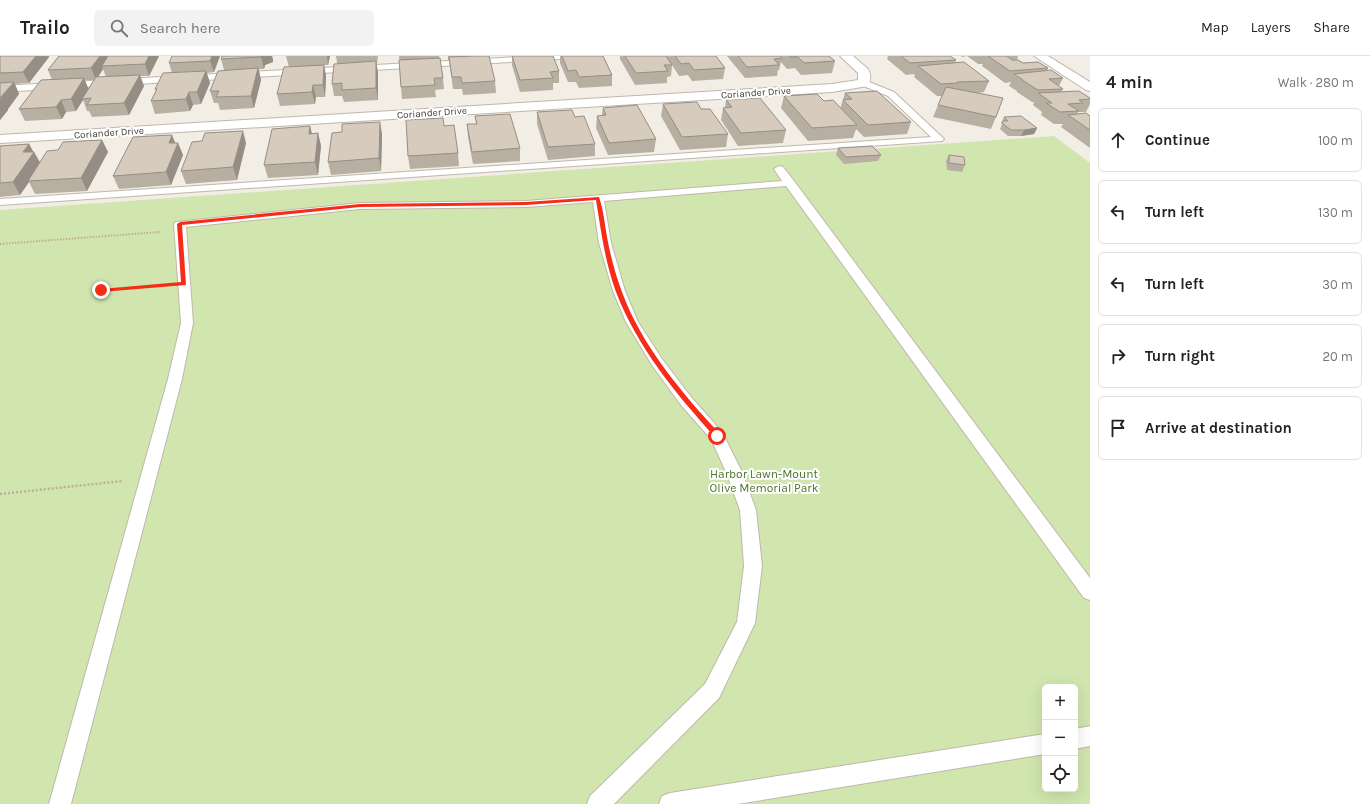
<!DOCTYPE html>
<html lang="en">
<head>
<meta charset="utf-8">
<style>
	body { margin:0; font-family:Karla,sans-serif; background:#f2f2f2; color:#222 }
	.controls { position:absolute; right:12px; bottom:12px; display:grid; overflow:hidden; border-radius:6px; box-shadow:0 4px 16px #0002 }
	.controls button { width:36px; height:36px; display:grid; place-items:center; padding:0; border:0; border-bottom:1px solid #e0e0e0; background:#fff; color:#222; font:20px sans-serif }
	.stop { position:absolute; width:12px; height:12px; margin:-9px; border:3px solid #f62c18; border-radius:50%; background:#fff }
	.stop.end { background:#f62c18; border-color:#fff; box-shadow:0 1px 4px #0008 }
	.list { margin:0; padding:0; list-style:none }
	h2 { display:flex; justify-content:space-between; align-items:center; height:52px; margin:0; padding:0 16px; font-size:17px }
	h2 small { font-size:13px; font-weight:400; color:#767676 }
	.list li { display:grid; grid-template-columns:26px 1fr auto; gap:12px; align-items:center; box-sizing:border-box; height:64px; margin:0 8px 8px; padding:0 8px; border:1px solid #e0e0e0; border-radius:6px }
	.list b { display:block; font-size:15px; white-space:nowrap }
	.list em { font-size:13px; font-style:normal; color:#767676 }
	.icon { flex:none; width:22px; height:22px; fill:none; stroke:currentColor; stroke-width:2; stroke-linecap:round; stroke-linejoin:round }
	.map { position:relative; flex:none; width:1090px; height:748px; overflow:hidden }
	header { display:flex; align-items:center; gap:24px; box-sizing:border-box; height:56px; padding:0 20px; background:#fff; border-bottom:1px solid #e0e0e0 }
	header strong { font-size:19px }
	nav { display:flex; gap:22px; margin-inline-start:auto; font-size:14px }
	.search { width:280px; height:36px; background:#f2f2f2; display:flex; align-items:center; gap:10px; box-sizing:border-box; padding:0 14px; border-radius:6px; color:#767676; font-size:15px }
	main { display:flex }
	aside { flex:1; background:#fff }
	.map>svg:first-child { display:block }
	.green { fill:#d0e6ae; fill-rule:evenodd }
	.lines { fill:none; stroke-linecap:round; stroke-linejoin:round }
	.lane-casing { stroke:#c0b7aa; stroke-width:2 }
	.street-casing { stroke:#c0b7aa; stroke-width:2 }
	.path-far1 { stroke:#bfaf99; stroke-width:2; stroke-dasharray:1.5 1.5; stroke-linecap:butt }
	.path { stroke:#bfaf99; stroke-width:2.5; stroke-dasharray:2 2; stroke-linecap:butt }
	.lane { fill:#fff; fill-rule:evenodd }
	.street { fill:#fff; fill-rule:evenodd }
	.wall { fill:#b8afa3; fill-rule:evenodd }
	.shaded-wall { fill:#968e84 }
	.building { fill:#d6cbbd; stroke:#968e84 }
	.route { fill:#f62c18 }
	.labels { text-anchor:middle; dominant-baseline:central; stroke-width:4; stroke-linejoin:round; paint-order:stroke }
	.far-street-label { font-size:10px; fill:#443d34; stroke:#fff }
	.park-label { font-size:12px; fill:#4a7429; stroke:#fff }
</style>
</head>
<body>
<header>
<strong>Trailo</strong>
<div class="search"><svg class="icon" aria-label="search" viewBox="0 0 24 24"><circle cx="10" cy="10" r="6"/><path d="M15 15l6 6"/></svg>Search here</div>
<nav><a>Map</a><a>Layers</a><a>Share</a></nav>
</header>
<main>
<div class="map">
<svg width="1090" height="748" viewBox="0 0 1090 748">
	<rect width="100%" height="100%" fill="#f2ede5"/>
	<!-- green -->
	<path class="green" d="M1054 80 1090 107V748H0V154ZM1045 631H1075V733H1045Z"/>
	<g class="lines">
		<defs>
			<path id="lane" d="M536 0H582L578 2 0 36V30Z
				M864 24 894 36 942 81 944 83 942 85 0 149V143L931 81 888 40 861 29 860 27 861 25Z
				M779 110 783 111 794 125 1090 522V544L1084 542 786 130 604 145 611 187 625 235 638 266 662 303 691 341 722 376 742 416 756 454 762 510 755 567 719 642 614 748H587L590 740 705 628 737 566 744 510 740 454 726 416 711 383 681 349 652 309 626 266 613 235 599 187 593 146 526 151 360 153 186 171 193 267 182 323 71 748H49L168 323 181 267 174 168 176 166 360 147 526 145 782 125 774 113Z
				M1090 670V690L1075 693V673Z
				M1045 678V698L738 748H659L662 740 670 737Z"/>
			<path id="street" d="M840 0H853L868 13C871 18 871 25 868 30L832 36 0 87V79L832 28 858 24V17Z
				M1034 0H1048L1090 26V35L1086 34Z"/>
		</defs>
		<!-- lane casing -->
		<use href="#lane" class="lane-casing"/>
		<!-- street casing -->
		<use href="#street" class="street-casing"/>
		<!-- path-far1 -->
		<path class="path-far1" d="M0 188 160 176
			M101 234 163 229"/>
		<!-- path -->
		<path class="path" d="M0 438 123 425"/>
		<!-- lane -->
		<use href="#lane" class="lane"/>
		<!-- street -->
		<use href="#street" class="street"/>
	</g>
	<!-- wall -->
	<path class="wall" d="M0 0 49 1 29 27 15 28 19 38 8 53V54L0 64Z
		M59 0H159L149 20H140L144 30 129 59 92 61 89 55H87L83 44 76 55 66 56 62 63 25 65 19 53 52 24 48 14ZM103 13 106 21H98ZM85 24H94L88 33Z
		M220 0 214 16 207 17 210 27 201 48 193 49 190 55 155 58 151 45 156 35 155 33 172 17 169 7Z
		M222 0H272L273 4V6L265 9 264 13H259L261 24 254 52 220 54 218 47H214L210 35 224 14 221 3Z
		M286 0H330L328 9H324L326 20 325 41H316L315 48 280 50 277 38 289 11Z
		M336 0H378L377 7H376L378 17V44L344 46 342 40H334L332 28 337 7Z
		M399 0H439L443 22 444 33 435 34 436 41 402 43 401 31Z
		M448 0H489L495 25 496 37 463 39 462 33H453L449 4H448Z
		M509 0H553L559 15V27H553V34L520 36 512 9V0Z
		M560 0H603L612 19V30L579 32 576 26H568L560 7Z
		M620 0H716L725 12 723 23 692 25 688 19 679 20 672 9 671 20 667 21V27L635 29 620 3Z
		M727 0H829L835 5 832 17 801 19 795 12 787 13 781 6 779 14H778L777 20 745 22Z
		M888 0H950L956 4 955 7 989 25 984 36 977 37 996 61 991 73 933 61 942 40H937L914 21 915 18 906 19 887 3Z
		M961 0H1018L1017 4 1023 7 1048 12 1047 15 1063 22 1059 30 1063 33 1061 36 1090 42V48L1086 56H1078L1077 58 1090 60V92L1061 71 1063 68H1054L1041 59 1042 56 1033 49 1034 46H1032L1017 36V35L1009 30 1011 26 1005 27 982 10 983 8H978L967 0 962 1Z
		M845 37 911 66 907 78 864 81 856 73 853 82 808 85 781 52 784 40 824 45 840 53Z
		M726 44 786 74 783 87 738 90 721 64 723 52H725Z
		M663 48 701 53 728 78 726 91 680 94 661 60Z
		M603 52 656 83 654 96 608 99 596 72 597 60 602 59Z
		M537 56 575 61 595 88V100L548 104 537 68Z
		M475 60 520 92V105L473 108 468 81 467 68H476Z
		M1004 61 1037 72 1034 78 1021 80H1008L1000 73 1002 68 1001 67Z
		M380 66 382 79 381 115 331 119 328 106 342 76Z
		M310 70 312 78 318 77 321 90 318 119 268 122 264 109Z
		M444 70 458 97 459 110 410 113 408 100Z
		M102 84 108 96 87 135 35 138 29 126 20 139 0 141V90L29 88 33 96H34L40 107 58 94Z
		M175 87H178L183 99 171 129 119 133 113 120Z
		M246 87 237 124 186 128 181 115Z
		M838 92 881 99 878 105 844 108 836 99Z
		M949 99 965 109 962 116 947 114 946 105Z"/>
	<!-- shaded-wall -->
	<path class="shaded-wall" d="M36 0H49V1L29 27 23 16Z
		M100 0H108L102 10 103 13 96 24 91 12Z
		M149 0H159L149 20 145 8Z
		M212 0H220L214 16 210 5Z
		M262 0H272L273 4V6L265 9 264 13 261 1Z
		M327 0H330L328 9Z
		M376 5 378 17V44L376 32Z
		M324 9 326 20 325 41 323 29Z
		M258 12 261 24 254 52 251 40Z
		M206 15 210 27 201 48 197 36Z
		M140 19 144 30 129 59 124 47Z
		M84 22 89 34 82 43 83 44 76 55 71 43Z
		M14 26 19 38 8 53V54L0 64V42Z
		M313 29 316 41 315 48 312 36Z
		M189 36 193 49 190 55 186 43Z
		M61 44 66 56 62 63 56 51Z
		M380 66 382 79 381 115 379 102Z
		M310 70 313 83 309 78Z
		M1037 72 1034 78 1021 80 1024 74Z
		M243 75 246 87 237 124 233 111Z
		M318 77 321 90 318 119 315 106Z
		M172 79 177 91 178 87 183 99 171 129 166 116 169 87Z
		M102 84 108 96 87 135 81 122Z
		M29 88 34 97V96L41 108 28 125 29 126 20 139 13 126 23 96Z"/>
	<!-- building -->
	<path class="building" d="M0 0H36L23 16 0 17Z
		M59 0H100L91 12 48 14Z
		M108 0H149L145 8 102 10Z
		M172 0H212L210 5 169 7Z
		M222 0H262L261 1 221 3Z
		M476 0H489L495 25 462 27 461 21H452L449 1Z
		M512 0H553L559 15 550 16 553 22 520 24Z
		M562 0H603L612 19 579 21 576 14 568 15Z
		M625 0H666L672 9H664L668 15 636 17Z
		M675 0H716L725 12 694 14 689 7 681 8Z
		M738 0H780L782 2 774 3 779 9 747 11Z
		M789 0H829L835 5 804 7 798 1H790Z
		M901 0H950L956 4 910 7Z
		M988 0H1007L1012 4H1018L1023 7 1038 6 1048 12 1010 15Z
		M440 2 443 22H434L435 29 401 31 399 4Z
		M376 5V32L342 34V27L332 28 334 8Z
		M964 6 989 25 957 26 958 27 941 28 918 10Z
		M324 9 323 29H313L312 36 277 38 284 11Z
		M258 12 251 40 216 41 219 35H210L218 15Z
		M1051 14 1063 22 1049 23 1063 33 1038 34 1022 24H1023L1014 18Z
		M206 15 197 36H189L186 43 151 45 157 33H155L163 17Z
		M140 19 124 47 87 49 91 42 82 43 96 21Z
		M84 22 71 43 61 44 56 51 19 53 41 24Z
		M14 26 0 42H2L0 44V27Z
		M946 31 1003 42 996 61 938 49Z
		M877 35 911 66 868 69 843 44 852 43 845 37Z
		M1079 35 1090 42V43L1079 44 1083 47 1068 48 1079 55 1060 56 1046 47H1052L1038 37Z
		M817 38 824 45 833 44 857 69 812 72 784 40Z
		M760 42 786 74 741 77 723 52 732 51 726 44Z
		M697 46 701 53H710L728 78 682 81 663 48Z
		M637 49 656 83 609 87 597 60 606 59 603 52Z
		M572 54 575 61 584 60 595 88 548 91 537 56Z
		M1086 57 1090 60V74L1068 59Z
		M510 58 520 92 472 96 467 68H477L475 60Z
		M1021 60 1037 72 1024 74H1011L1002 67 1004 65H1008L1004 61Z
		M443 62 444 70 454 69 458 97 408 100 406 64Z
		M380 66 379 102 328 106 332 77 342 76V68Z
		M310 70 309 78 318 77 315 106 264 109 272 73Z
		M243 75 233 111 181 115 192 86 202 85 205 77Z
		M172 79 169 87H178L166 116 113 120 133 81Z
		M102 84 81 122 28 125 47 95 58 94 63 86Z
		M29 88 23 96H34L13 126 0 127V90Z
		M872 90 881 99 846 101 838 92Z
		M949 99 964 101 965 109 949 107Z"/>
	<!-- route -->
	<path class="route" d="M599 141C604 155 605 172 608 186 611 202 616 220 622 236 642 290 681 336 720 378V381H715C676 338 637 291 616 236 605 206 601 175 596 144L526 149 360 151 182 169 186 229 101 236 98 234 101 233 181 226 177 168 180 166 360 148 526 146Z"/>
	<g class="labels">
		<!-- far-street labels -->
		<g class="far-street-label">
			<text transform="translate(756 37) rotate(-4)">Coriander Drive</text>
			<text transform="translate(432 57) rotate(-4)">Coriander Drive</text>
			<text transform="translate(109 77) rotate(-4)">Coriander Drive</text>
		</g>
		<!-- park labels -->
		<g class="park-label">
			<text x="764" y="418">Harbor Lawn-Mount<tspan x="764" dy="14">Olive Memorial Park</tspan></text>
		</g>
	</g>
</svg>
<div class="controls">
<button>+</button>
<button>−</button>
<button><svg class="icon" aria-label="locate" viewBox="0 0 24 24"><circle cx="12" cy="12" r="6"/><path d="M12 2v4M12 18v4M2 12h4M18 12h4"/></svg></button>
</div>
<div class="stop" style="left:717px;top:380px"></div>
<div class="stop end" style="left:101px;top:234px"></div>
</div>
<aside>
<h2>4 min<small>Walk · 280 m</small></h2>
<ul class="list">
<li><svg class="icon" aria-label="ahead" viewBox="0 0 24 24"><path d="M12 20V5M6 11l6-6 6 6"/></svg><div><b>Continue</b></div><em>100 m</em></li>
<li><svg class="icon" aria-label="left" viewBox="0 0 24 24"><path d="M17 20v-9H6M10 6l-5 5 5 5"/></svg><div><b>Turn left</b></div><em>130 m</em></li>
<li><svg class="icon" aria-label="left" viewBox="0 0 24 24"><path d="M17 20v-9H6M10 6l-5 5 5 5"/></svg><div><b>Turn left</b></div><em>30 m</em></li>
<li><svg class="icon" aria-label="right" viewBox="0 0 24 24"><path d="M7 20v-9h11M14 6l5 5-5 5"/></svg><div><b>Turn right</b></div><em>20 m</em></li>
<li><svg class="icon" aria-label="arrive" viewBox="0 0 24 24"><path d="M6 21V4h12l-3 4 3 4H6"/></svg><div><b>Arrive at destination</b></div></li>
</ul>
</aside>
</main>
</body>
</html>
